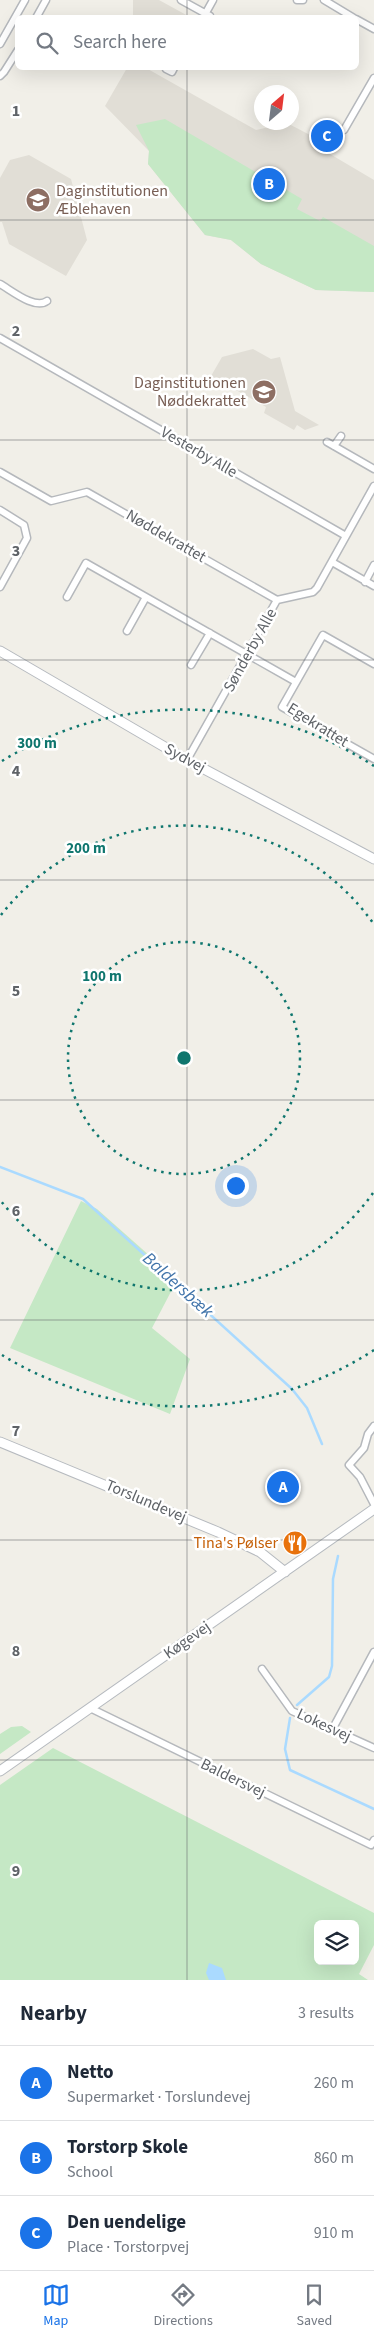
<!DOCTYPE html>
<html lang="en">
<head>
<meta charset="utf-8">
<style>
	body { margin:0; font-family:"Source Sans 3",sans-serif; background:#f2f2f3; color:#1f2937 }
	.controls { position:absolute; right:15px; bottom:15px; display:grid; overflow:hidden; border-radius:8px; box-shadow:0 5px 20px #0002 }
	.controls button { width:45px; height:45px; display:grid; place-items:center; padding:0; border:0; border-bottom:1px solid #e0e1e3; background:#fff; color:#1f2937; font:25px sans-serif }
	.compass { position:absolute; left:254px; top:85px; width:45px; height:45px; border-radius:50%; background:#fff; box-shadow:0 5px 20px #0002; rotate:28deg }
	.you { position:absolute; left:235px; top:1185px; width:18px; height:18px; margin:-12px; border:4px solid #fff; border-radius:50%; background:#1a73e8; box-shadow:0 0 0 8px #1a73e833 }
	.badge { display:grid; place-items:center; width:32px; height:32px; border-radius:50%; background:#1a73e8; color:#fff; font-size:16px; font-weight:700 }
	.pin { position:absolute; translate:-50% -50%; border:2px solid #fff; box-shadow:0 1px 5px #0006 }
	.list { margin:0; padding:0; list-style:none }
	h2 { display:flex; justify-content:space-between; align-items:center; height:65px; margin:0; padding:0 20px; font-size:21px }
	h2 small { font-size:16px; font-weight:400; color:#747a83 }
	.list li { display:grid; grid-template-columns:32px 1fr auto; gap:15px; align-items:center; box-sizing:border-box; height:75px; padding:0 20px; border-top:1px solid #e0e1e3 }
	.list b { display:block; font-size:19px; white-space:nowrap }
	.list p { margin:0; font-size:16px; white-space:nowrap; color:#747a83 }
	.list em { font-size:16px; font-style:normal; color:#747a83 }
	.icon { flex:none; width:28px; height:28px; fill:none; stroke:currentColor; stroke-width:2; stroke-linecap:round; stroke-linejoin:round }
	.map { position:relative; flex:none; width:374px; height:1980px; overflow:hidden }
	.search { position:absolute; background:#fff; box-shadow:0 5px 20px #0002; left:15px; right:15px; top:15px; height:55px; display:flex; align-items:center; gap:12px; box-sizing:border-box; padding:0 18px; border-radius:8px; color:#747a83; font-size:19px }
	.sheet { height:290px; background:#fff }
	nav { display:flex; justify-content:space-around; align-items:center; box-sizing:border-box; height:70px; border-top:1px solid #e0e1e3; background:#fff; font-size:14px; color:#747a83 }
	nav a { display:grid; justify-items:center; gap:2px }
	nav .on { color:#1a73e8 }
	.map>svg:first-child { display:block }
	.education { fill:#e1ded6 }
	.green { fill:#c5e8c5; fill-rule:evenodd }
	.water { fill:#aadaff }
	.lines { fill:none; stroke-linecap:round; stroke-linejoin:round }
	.stream { stroke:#aadaff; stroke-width:2.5 }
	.street-casing { stroke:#b5b8bc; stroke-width:9 }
	.secondary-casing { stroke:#b6babf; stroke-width:11 }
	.street { stroke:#fff; stroke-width:6 }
	.secondary { stroke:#fff; stroke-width:9 }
	.grid { fill:none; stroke:#5f6368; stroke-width:1; stroke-opacity:0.55 }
	.ring { fill:none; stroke:#0f766e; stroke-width:2.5; stroke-dasharray:2.5 5 }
	.labels { text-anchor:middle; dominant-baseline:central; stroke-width:5; stroke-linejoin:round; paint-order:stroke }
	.education-label { font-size:16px; fill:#785e54; stroke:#fff; text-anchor:start }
	.street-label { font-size:16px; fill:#5f6368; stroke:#fff }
	.food-label { font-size:16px; fill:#c56008; stroke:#fff; text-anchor:end }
	.water-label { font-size:18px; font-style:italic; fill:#4174aa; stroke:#fff }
	.grid-label { font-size:16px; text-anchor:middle; font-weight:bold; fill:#5f6368; stroke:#fff; stroke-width:5; stroke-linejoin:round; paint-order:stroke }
	.centre { fill:#0f766e; stroke:#fff; stroke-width:2.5 }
	.ring-label { font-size:15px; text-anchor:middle; font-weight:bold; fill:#0f766e; stroke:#fff; stroke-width:5; stroke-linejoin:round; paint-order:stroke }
</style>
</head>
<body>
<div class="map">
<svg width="374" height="1980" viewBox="0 0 374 1980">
	<rect width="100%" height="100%" fill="#f1efe8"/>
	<!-- education -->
	<path class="education" d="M133 0H159L190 17H133Z
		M127 68H146L256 130 287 123 310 135 330 154 374 180V292L316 290 261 264 231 240 205 235 148 164 149 151 105 106Z
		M29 155 71 179 87 240 66 276 9 244 2 222H0V178L10 160Z
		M253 349 271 359 280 357 295 411 319 425 305 430 297 425 294 430 264 413 266 407 211 376 222 357Z"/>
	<!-- green -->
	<path class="green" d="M165 119 302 199 297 209 320 221 323 217 374 246V292L316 290 261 264 231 240 205 235 148 164 149 151 136 125Z
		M81 1201 97 1209 177 1280 152 1328 190 1359 170 1414 10 1348Z
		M22 1726 31 1732 0 1754V1734L11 1727Z
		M53 1748 374 1913V1945L359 1974 368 1980H0V1785ZM318 1924H355V1961H318Z"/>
	<!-- water -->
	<path class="water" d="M209 1963 222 1968 226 1980H209L206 1973Z"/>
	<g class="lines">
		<!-- stream -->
		<path class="stream" d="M0 1167 83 1199 292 1389 307 1408 322 1444
			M297 1705 329 1677 332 1666 333 1579 338 1556
			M290 1718 285 1749 290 1770 374 1809"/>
		<defs>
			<path id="street" d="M181 0 210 16
				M297 0H303
				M324 0 354 18
				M36 18 46 0
				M203 18 213 0
				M356 19 374 29
				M0 44 25 0
				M166 69 172 72 174 68
				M0 76 4 72 18 50
				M344 130 374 78
				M0 284C11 290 35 310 47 301
				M0 338 346 536
				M327 442 374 469
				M334 446 341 436
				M0 472 51 501 87 492 277 600
				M0 510 24 525 27 538 0 587
				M332 562 374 586
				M365 582 374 565
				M67 597 86 563 296 682
				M127 631 146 597
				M374 664 323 635 282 707 374 759
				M191 665 210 633
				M187 760 277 600 313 592 317 588 374 486
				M374 1426 368 1434 364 1448 349 1465 360 1477 374 1504
				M262 1669 292 1711 374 1748
				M90 1708 371 1845 374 1840
				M332 1730 374 1652"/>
			<path id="secondary" d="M0 651 187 760 374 859
				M0 1442 218 1532 260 1552 285 1572
				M0 1771 374 1509"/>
		</defs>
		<!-- street casing -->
		<use href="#street" class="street-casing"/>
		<!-- secondary casing -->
		<use href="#secondary" class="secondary-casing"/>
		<!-- street -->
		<use href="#street" class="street"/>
		<!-- secondary -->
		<use href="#secondary" class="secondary"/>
	</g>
	<!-- grid -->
	<path class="grid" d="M187 0V18M187 68V1980M0 220H374M0 440H374M0 660H374M0 880H374M0 1100H374M0 1320H374M0 1540H374M0 1760H374"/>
	<!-- distance rings -->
	<g class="ring">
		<circle cx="184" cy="1058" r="116"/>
		<path d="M373 1193A232 232 0 0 1 1 1201M1 915A232 232 0 0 1 373 923"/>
		<path d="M374 1350A348 348 0 0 1 2 1355M2 761A348 348 0 0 1 374 766"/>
	</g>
	<!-- icons -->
	<defs>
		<symbol id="school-disc" viewBox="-11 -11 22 22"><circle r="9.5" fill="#8d6e63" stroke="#fff"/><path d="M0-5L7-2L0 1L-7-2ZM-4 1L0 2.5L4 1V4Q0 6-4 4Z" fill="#fff"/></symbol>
		<symbol id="restaurant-disc" viewBox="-11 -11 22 22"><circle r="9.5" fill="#e8710a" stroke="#fff"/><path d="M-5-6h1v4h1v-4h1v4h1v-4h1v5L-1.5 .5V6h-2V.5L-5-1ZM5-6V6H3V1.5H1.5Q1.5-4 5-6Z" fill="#fff"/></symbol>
	</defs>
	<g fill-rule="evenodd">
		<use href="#school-disc" x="24" y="186" width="28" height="28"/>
		<use href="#school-disc" x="250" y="378" width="28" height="28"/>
		<use href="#restaurant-disc" x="281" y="1529" width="28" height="28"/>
	</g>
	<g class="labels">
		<!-- education labels -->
		<g class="education-label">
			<text x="56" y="191">Daginstitutionen<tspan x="56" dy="18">Æblehaven</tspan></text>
			<text x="246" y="383" text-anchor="end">Daginstitutionen<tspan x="246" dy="18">Nøddekrattet</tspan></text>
		</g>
		<!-- street labels -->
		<g class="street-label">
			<text transform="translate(199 452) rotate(30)">Vesterby Alle</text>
			<text transform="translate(166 536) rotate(30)">Nøddekrattet</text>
			<text transform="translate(250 650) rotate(-61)">Sønderby Alle</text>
			<text transform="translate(318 725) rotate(32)">Egekrattet</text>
			<text transform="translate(185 758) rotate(29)">Sydvej</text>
			<text transform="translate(146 1501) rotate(23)">Torslundevej</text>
			<text transform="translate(187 1640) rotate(-35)">Køgevej</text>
			<text transform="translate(324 1725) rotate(25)">Lokesvej</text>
			<text transform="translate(233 1778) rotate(26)">Baldersvej</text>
		</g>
		<!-- food labels -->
		<g class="food-label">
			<text x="278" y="1543">Tina's Pølser</text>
		</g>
		<!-- water labels -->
		<g class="water-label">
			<text transform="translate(178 1285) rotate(42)">Baldersbæk</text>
		</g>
	</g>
	<g class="grid-label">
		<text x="16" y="116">1</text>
		<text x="16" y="336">2</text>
		<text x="16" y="556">3</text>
		<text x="16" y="776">4</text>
		<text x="16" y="996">5</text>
		<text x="16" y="1216">6</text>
		<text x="16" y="1436">7</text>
		<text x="16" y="1656">8</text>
		<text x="16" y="1876">9</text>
	</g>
	<circle cx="184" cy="1058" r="8" class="centre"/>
	<g class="ring-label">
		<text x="37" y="748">300 m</text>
		<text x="86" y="853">200 m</text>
		<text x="102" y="981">100 m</text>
	</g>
</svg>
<div class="controls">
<button><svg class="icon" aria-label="layers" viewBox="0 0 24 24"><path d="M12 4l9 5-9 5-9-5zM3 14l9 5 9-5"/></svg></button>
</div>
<svg class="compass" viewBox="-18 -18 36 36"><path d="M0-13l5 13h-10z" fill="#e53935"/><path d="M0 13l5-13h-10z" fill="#747a83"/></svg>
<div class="you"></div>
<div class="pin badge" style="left:283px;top:1487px">A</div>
<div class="pin badge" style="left:269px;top:184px">B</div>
<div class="pin badge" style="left:327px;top:136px">C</div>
<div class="search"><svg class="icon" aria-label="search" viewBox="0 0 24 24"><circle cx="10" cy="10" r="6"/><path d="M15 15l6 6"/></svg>Search here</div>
</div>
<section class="sheet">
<h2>Nearby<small>3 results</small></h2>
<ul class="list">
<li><span class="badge">A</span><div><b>Netto</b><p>Supermarket · Torslundevej</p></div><em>260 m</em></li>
<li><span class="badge">B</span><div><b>Torstorp Skole</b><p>School</p></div><em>860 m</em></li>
<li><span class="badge">C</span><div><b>Den uendelige</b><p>Place · Torstorpvej</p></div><em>910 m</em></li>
</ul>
</section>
<nav>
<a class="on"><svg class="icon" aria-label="map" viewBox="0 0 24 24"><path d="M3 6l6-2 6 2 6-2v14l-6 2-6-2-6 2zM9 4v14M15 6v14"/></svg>Map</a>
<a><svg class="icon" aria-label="directions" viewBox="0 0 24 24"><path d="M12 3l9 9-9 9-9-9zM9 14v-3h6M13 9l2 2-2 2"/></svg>Directions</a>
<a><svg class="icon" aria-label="saved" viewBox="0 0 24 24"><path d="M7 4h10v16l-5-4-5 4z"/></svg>Saved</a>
</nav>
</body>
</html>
